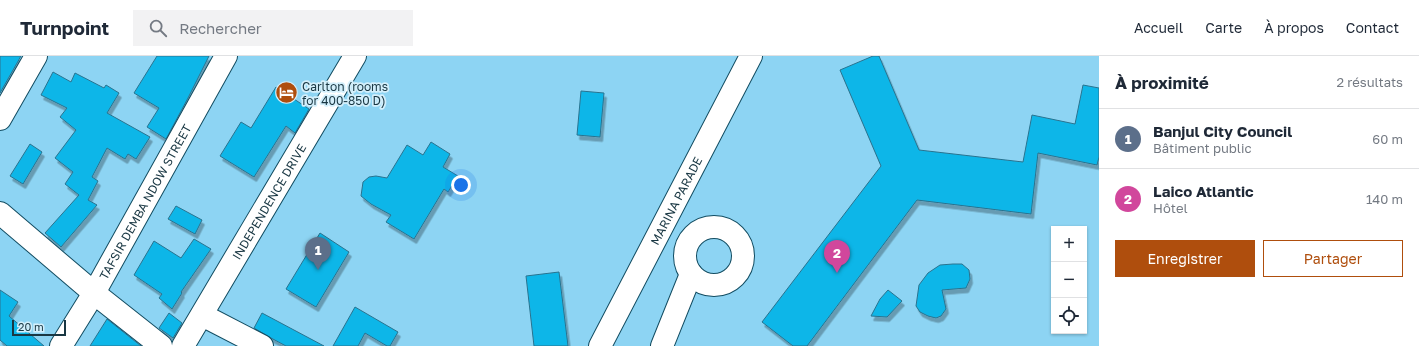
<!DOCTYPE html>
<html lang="fr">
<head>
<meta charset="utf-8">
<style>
	body { margin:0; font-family:"Golos Text",sans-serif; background:#f2f2f3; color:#1f2937 }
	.controls { position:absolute; right:12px; bottom:12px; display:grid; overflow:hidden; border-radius:0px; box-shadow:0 1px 3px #0004 }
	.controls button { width:36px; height:36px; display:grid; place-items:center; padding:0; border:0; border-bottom:1px solid #e0e1e3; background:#fff; color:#1f2937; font:20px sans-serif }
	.scale { position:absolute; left:12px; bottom:10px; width:54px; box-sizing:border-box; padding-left:4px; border:2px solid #193743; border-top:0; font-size:11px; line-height:14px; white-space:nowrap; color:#193743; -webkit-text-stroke:3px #d3effb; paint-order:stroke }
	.you { position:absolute; left:461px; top:129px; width:14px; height:14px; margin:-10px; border:3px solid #fff; border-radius:50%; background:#1a73e8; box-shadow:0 0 0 6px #1a73e833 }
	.badge { display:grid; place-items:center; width:26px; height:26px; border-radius:50%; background:#af4e0d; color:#fff; font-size:13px; font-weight:700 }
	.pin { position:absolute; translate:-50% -33px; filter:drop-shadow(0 1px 2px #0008) }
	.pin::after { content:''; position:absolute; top:21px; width:14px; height:12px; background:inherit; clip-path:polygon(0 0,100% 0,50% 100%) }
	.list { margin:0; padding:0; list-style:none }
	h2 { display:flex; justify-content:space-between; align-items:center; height:52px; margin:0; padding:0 16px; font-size:17px }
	h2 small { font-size:13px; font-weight:400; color:#747a83 }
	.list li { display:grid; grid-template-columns:26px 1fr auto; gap:12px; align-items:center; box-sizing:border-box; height:60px; padding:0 16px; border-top:1px solid #e0e1e3 }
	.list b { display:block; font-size:15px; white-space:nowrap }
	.list p { margin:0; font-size:13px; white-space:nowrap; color:#747a83 }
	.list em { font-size:13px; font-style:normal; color:#747a83 }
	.actions { display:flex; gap:8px; padding:12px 16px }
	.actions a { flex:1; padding:9px 0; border:1px solid #af4e0d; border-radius:0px; text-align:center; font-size:14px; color:#af4e0d }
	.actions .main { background:#af4e0d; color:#fff }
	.icon { flex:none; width:22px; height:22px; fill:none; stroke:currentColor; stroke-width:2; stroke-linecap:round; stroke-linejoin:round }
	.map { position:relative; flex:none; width:1099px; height:290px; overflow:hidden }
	header { display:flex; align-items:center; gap:24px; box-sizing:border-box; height:56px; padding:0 20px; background:#fff; border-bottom:1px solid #e0e1e3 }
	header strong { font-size:19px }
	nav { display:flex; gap:22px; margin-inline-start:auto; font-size:14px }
	.search { width:280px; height:36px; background:#f2f2f3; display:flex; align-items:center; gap:10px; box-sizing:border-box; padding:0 14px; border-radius:0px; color:#747a83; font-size:15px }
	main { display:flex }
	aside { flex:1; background:#fff }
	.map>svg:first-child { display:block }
	.building { fill:#10b6e8; stroke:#29738f; filter:url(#shadow) }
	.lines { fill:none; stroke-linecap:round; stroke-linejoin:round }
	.minor-casing { stroke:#124c61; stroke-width:24 }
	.highway-casing { stroke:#124c61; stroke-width:24 }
	.minor { stroke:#fff; stroke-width:22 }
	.highway { stroke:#fff; stroke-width:22 }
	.labels { text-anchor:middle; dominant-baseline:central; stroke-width:3.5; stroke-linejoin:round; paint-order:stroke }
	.poi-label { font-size:12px; fill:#193743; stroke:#d3effb; text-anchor:start }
	.street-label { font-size:12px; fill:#193743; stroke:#d3effb }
</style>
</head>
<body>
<header>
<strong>Turnpoint</strong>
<div class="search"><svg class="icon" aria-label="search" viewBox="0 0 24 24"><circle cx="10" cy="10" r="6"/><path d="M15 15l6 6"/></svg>Rechercher</div>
<nav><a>Accueil</a><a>Carte</a><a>À propos</a><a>Contact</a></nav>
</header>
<main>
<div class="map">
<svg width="1099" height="290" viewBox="0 0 1099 290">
	<defs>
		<filter id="shadow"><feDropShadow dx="2.5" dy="4.5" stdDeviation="0" flood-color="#0004"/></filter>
	</defs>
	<rect width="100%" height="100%" fill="#8dd4f3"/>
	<!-- building -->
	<path class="building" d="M0 0H21L0 37Z
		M157 0H209L188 42 166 83 147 71 159 52 134 37Z
		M873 0H879L919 94 1023 106 1032 59 1075 68 1083 29 1099 32V101L1097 109 1038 97 1031 158 917 144 807 290H793L762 266 881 110 840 14Z
		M53 16 71 26 75 17 104 32 106 29 119 37 107 57 150 81 136 103 128 98 125 103 107 92 92 121 98 125 88 144 97 149 61 191 45 177 79 139 65 128 73 116 55 102 76 74 60 61 67 52 41 39Z
		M276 31 309 53 295 77 286 70 254 121 220 100 241 66 251 72Z
		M581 35 604 37 600 81 577 79Z
		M431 86 450 98 443 111 458 120 448 136 444 133 414 183 386 166 391 159 371 148 361 140 363 126 369 121 376 120 387 122 407 89 423 99Z
		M30 88 42 96 23 128 10 120Z
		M176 150 202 164 195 178 168 163Z
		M320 177 349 196 316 251 286 233Z
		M194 183 211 193 181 236 182 237 172 253 159 242 162 238 134 219 154 185 181 202Z
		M953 208H962L969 214 970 223 966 232 942 234 946 253 941 260 936 262 928 260 920 256 916 250 919 229 928 217 940 209Z
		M559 216 568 290H534L526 220Z
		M0 234 18 246 9 260 44 290H7L0 284Z
		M888 234 902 245 887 261 871 260 880 243Z
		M355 251 398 276 390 290H387L365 277 358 290H333Z
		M169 257 182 267 173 282 159 272Z
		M262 257 324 290H286L271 282 254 272Z
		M107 263 141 290H90Z"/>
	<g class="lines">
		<defs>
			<g id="minor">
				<path d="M0 63 36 0"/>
				<path d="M0 157 94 237 161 290"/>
				<circle cx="714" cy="200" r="29"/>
				<path d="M202 259 262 290"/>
				<path id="s1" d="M61 290 94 237 226 0"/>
				<path id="s2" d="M600 290 751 0"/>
				<path d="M662 290 691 218"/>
			</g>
			<g id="highway">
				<path id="s3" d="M183 290 355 0"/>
			</g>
		</defs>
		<!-- minor casing -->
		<use href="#minor" class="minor-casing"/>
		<!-- highway casing -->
		<use href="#highway" class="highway-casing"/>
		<!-- minor -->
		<use href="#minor" class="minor"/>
		<!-- highway -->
		<use href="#highway" class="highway"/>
	</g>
	<!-- icons -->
	<defs>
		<symbol id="hotel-disc" viewBox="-11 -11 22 22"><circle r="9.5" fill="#af4e0d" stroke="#d3effb"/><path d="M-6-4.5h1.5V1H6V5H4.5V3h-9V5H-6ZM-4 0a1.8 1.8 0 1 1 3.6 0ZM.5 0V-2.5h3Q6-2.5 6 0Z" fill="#fff"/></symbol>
	</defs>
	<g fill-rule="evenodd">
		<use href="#hotel-disc" x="274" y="24" width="25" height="25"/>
	</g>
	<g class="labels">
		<!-- poi labels -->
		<g class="poi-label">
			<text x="302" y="30">Carlton (rooms<tspan x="302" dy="14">for 400-850 D)</tspan></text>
		</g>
		<!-- street labels -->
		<g class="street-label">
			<text stroke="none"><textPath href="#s3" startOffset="168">INDEPENDENCE DRIVE</textPath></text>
			<text stroke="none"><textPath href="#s2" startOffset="164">MARINA PARADE</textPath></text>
			<text stroke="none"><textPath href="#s1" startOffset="167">TAFSIR DEMBA NDOW STREET</textPath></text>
		</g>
	</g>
</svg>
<div class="controls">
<button>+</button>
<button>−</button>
<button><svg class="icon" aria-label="locate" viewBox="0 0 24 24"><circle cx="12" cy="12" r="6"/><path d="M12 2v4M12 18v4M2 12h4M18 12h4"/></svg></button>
</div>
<div class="scale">20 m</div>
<div class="you"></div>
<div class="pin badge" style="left:318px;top:214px;background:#5c6f8a">1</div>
<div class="pin badge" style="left:837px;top:217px;background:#d1479c">2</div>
</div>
<aside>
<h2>À proximité<small>2 résultats</small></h2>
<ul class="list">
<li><span class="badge" style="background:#5c6f8a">1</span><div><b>Banjul City Council</b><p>Bâtiment public</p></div><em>60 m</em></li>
<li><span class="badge" style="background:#d1479c">2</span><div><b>Laico Atlantic</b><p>Hôtel</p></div><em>140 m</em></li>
</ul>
<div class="actions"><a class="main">Enregistrer</a><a>Partager</a></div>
</aside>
</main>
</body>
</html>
